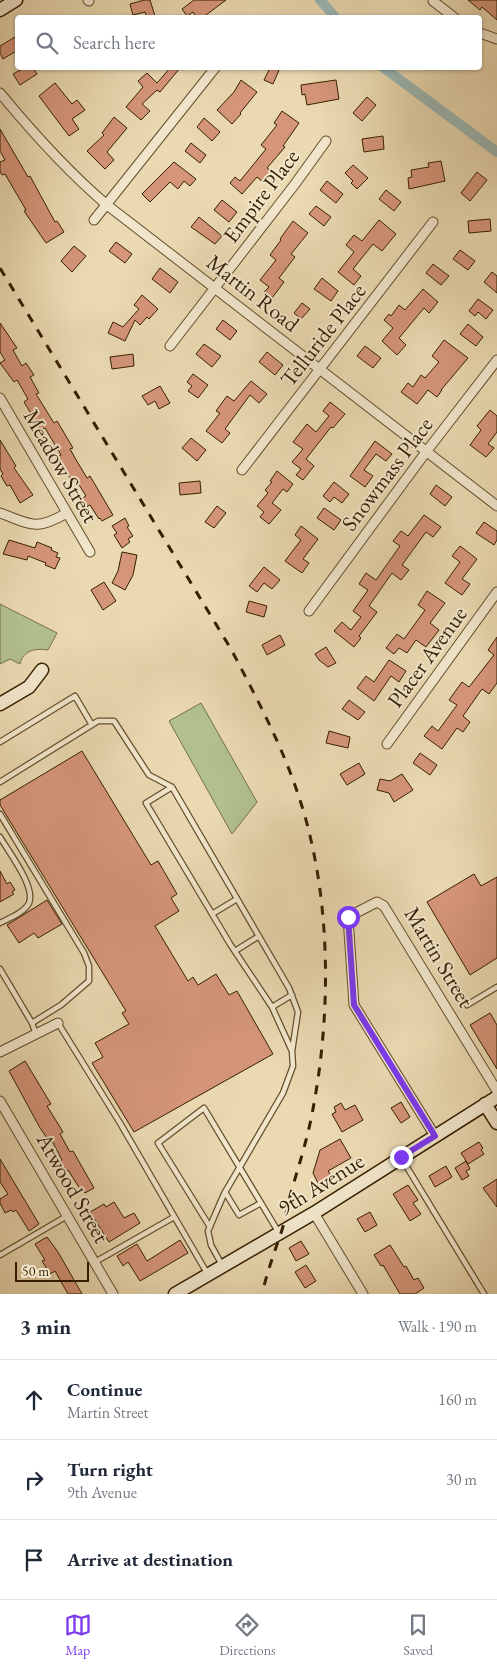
<!DOCTYPE html>
<html lang="en">
<head>
<meta charset="utf-8">
<style>
	body { margin:0; font-family:"EB Garamond",serif; background:#f2f2f3; color:#1f2937 }
	.scale { position:absolute; left:15px; bottom:12px; width:74px; box-sizing:border-box; padding-left:5px; border:2px solid #361f00; border-top:0; font-size:14px; line-height:18px; white-space:nowrap; color:#361f00; -webkit-text-stroke:4px #f1e6cc; paint-order:stroke }
	.stop { position:absolute; width:15px; height:15px; margin:-11px; border:4px solid #7c3aed; border-radius:50%; background:#fff }
	.stop.end { background:#7c3aed; border-color:#fff; box-shadow:0 1px 5px #0008 }
	.list { margin:0; padding:0; list-style:none }
	h2 { display:flex; justify-content:space-between; align-items:center; height:65px; margin:0; padding:0 20px; font-size:21px }
	h2 small { font-size:16px; font-weight:400; color:#747a83 }
	.list li { display:grid; grid-template-columns:32px 1fr auto; gap:15px; align-items:center; box-sizing:border-box; height:80px; padding:0 20px; border-top:1px solid #e0e1e3 }
	.list b { display:block; font-size:19px; white-space:nowrap }
	.list p { margin:0; font-size:16px; white-space:nowrap; color:#747a83 }
	.list em { font-size:16px; font-style:normal; color:#747a83 }
	.icon { flex:none; width:28px; height:28px; fill:none; stroke:currentColor; stroke-width:2; stroke-linecap:round; stroke-linejoin:round }
	.map { position:relative; flex:none; width:497px; height:1294px; overflow:hidden }
	.search { position:absolute; background:#fff; box-shadow:0 1px 4px #0004; left:15px; right:15px; top:15px; height:55px; display:flex; align-items:center; gap:12px; box-sizing:border-box; padding:0 18px; border-radius:5px; color:#747a83; font-size:19px }
	.sheet { height:305px; background:#fff }
	nav { display:flex; justify-content:space-around; align-items:center; box-sizing:border-box; height:70px; border-top:1px solid #e0e1e3; background:#fff; font-size:14px; color:#747a83 }
	nav a { display:grid; justify-items:center; gap:2px }
	nav .on { color:#7c3aed }
	.map>svg:first-child { display:block }
	.green { fill:#b2c08f; stroke:#747048 }
	.lines { fill:none; stroke-linecap:round; stroke-linejoin:round }
	.canal { stroke:#9bb8b5; stroke-width:10 }
	.building { fill:#d59579; stroke:#361f00 }
	.lane-casing { stroke:#634e2c; stroke-width:7 }
	.street-casing { stroke:#634e2c; stroke-width:11 }
	.secondary-casing { stroke:#361f00; stroke-width:15 }
	.lane { stroke:#f1e6cc; stroke-width:4.5 }
	.street { stroke:#f1e6cc; stroke-width:9 }
	.secondary { stroke:#f1e6cc; stroke-width:12 }
	.rail { stroke:#361f00; stroke-width:3; stroke-dasharray:9 9; stroke-linecap:butt }
	.route { stroke:#7c3aed; stroke-width:6 }
	.labels { text-anchor:middle; dominant-baseline:central; stroke-width:4; stroke-linejoin:round; paint-order:stroke }
	.street-label { font-size:22px; fill:#361f00; stroke:#f1e6cc }
</style>
</head>
<body>
<div class="map">
<svg width="497" height="1294" viewBox="0 0 497 1294">
	<rect width="100%" height="100%" fill="#ead9b1"/>
	<filter id="stains"><feTurbulence type="fractalNoise" baseFrequency=".004" numOctaves="4"/><feColorMatrix values="0 0 0 0 .2 0 0 0 0 .09 0 0 0 0 .02 0 0 0 .5 -.17"/></filter>
	<radialGradient id="worn" r=".72"><stop offset=".6" stop-color="#630" stop-opacity="0"/><stop offset="1" stop-color="#630" stop-opacity=".3"/></radialGradient>
	<!-- green -->
	<path class="green" d="M0 604 57 633 48 650C36 648 23 650 20 664L10 659 0 664Z
		M201 703 257 802 232 834 169 721Z"/>
	<g class="lines">
		<!-- canal -->
		<path class="canal" d="M320 0 336 18
			M384 68 497 152"/>
	</g>
	<!-- building -->
	<path class="building" d="M144 0H150L155 16 147 18 145 12 133 15 130 4Z
		M194 0H226L202 18H197L193 12 187 16 182 9Z
		M468 0H497V20L482 7 480 10Z
		M15 37 18 42V50L3 59 0 53V46Z
		M24 68H33L37 74 20 85 13 74Z
		M170 68H180L160 92 157 90 142 104 150 111 141 120 126 107 143 87 138 81 147 73 157 83Z
		M270 68H280L273 84 264 80Z
		M241 80 257 92 240 113 241 114 232 124 217 110 234 92Z
		M336 80 339 99 307 105 305 94 302 95 301 85Z
		M55 83 72 104 77 100 85 110 72 119 79 129 69 136 39 96Z
		M367 97 376 105 362 121 353 113Z
		M282 111 299 123 283 146 285 147 267 168 273 172 264 183 257 177 242 194 230 183 235 177 240 181 266 149 261 145 277 125 274 123Z
		M114 117 127 128 107 152 114 160 105 169 87 151 104 135 102 133Z
		M204 118 220 132 212 141 197 127Z
		M0 129 28 177 30 176 55 222 57 221 64 232 46 243 24 211 26 210 5 174 2 175 0 171V162L5 160 0 151Z
		M383 136 384 149 364 152 362 139Z
		M191 143 206 155 200 163 185 151Z
		M441 161 445 181 409 189 408 178 412 177 411 170 429 167 428 163Z
		M174 162 196 179 190 186 184 181 178 189 170 182 150 202 142 194Z
		M353 165 368 178 357 189 351 183 353 181 345 173Z
		M477 172 487 180 470 201 461 193Z
		M327 181 343 194 336 203 320 190Z
		M386 190 401 202 394 211 379 199Z
		M222 200 237 212 229 222 214 210Z
		M316 206 331 217 324 226 309 214Z
		M199 217 222 236 215 244 191 227Z
		M490 219 491 231 469 233 468 221Z
		M379 220 396 234 382 251 373 244 353 269 361 276 354 285 338 272 354 252 346 245 354 235 362 241Z
		M293 221 308 233 291 254 295 257 279 278 284 282 272 298 264 292 269 287 260 280 276 260 270 255 281 240 280 239Z
		M116 242 132 254 125 263 109 251Z
		M74 246 86 256 72 272 61 261Z
		M460 250 475 261 468 270 453 259Z
		M433 264 449 276 441 285 426 273Z
		M160 268 178 282 170 293 152 279Z
		M492 272 497 276V293L484 282Z
		M322 278 338 291 331 301 314 289Z
		M423 289 438 302 429 313 424 308 399 338 406 345 397 355 382 341 393 328 384 320 389 314 391 316 399 305 405 310Z
		M142 295 158 309 149 319 147 317 140 325 135 320 125 341 108 333 113 322 123 327 139 309 134 305Z
		M478 299 493 310 486 319 478 312 475 316 469 311Z
		M302 303 310 309 301 319 294 313Z
		M223 320 237 331 230 340 216 329Z
		M0 323 17 348 13 350 22 366 26 363 34 375 30 377 39 393 36 394 54 423 57 421 73 448 70 449 75 458 87 478 90 476 113 515 102 521 100 518 99 519 90 505 86 507 81 499 86 496 78 483 74 485 57 457 61 455 45 428 41 430 24 402 28 399 17 380 14 382 0 363 5 360 0 352Z
		M468 324 483 337 476 346 460 334Z
		M444 340 468 358 441 390H442L437 397 428 390 417 404 401 392 408 383 413 387 421 375 425 378 439 362 432 356Z
		M204 344 221 356 212 367 196 354Z
		M365 346 381 358 373 368 357 356Z
		M267 352 283 365 275 375 259 362Z
		M133 354 134 366 112 369 110 357Z
		M193 374 208 385 198 398 188 391 192 386 187 382Z
		M251 381 267 394 259 403 250 395 225 429 230 433 222 443 206 431 220 413 216 411 227 396 234 401Z
		M160 386 170 403 159 409 155 401 148 405 142 396Z
		M330 402 345 414 333 428 331 427 306 459 314 466 303 480 296 475 301 469 292 462 303 449 293 442 307 424 316 432 329 416 323 411Z
		M490 410 497 416V432L488 444 494 448 486 457 470 445 481 430 477 426Z
		M191 438 206 450 197 461 182 448Z
		M0 440 16 466 14 468 33 495 20 503 10 485 7 486 1 476 3 474 0 469Z
		M375 441 392 454 386 461 376 454 364 470 373 476 365 487 350 476Z
		M277 471 293 484 287 492 283 489 272 503 281 510 269 524 260 517 264 512 257 506 268 493 265 490 272 482 270 481Z
		M200 481 201 493 180 495 179 483Z
		M334 482 349 494 342 503 334 497 330 502 323 496Z
		M436 485 452 497 445 506 430 494Z
		M217 506 226 513 214 528 205 522Z
		M324 508 341 520 334 530 317 518Z
		M424 515 441 527 433 537 426 532 402 565 409 570 401 580 392 573 369 606 377 612 359 636 361 638 354 647 334 631 342 622 351 630 361 617 353 611 368 590 359 584 366 573 376 580 400 546 393 541 401 531 408 536Z
		M125 518 129 526 127 527 133 536 128 539 130 542 122 548 114 535 117 533 112 526Z
		M484 522 497 531V540L494 545 476 533Z
		M301 526 318 539 303 559 309 563 302 573 285 561 301 540 295 535Z
		M9 540 35 548 37 542 52 548 51 550 58 553 56 557 60 558 55 569 45 565 46 563 28 556 27 560 3 554Z
		M460 546 477 559 462 579 470 584 462 595 445 583 460 562 452 556Z
		M122 552 137 555 133 575 125 590 112 583 118 571Z
		M264 567 280 580 272 589 264 583 257 592 249 586Z
		M104 582 116 601 103 610 91 590Z
		M427 591 445 603 430 623 439 630 426 647 416 640 407 653 399 648 394 654 386 648 397 634 404 639 425 610 418 605Z
		M249 601 267 606 264 617 246 612Z
		M280 635 285 645 267 655 262 645Z
		M497 637V683L489 694 482 689 463 716 470 722 463 732 457 728 442 749 424 736 432 726 438 731 457 705 449 700 462 682 469 687 494 655 488 650Z
		M326 647 336 663 328 667 319 660 315 654Z
		M389 660 406 671 399 682 391 676 374 701 357 688 366 676 374 682Z
		M349 700 365 712 358 720 342 709Z
		M329 731 350 737 348 748 326 743Z
		M82 751 151 865 158 861 177 894 171 898 179 911 155 926 188 981 193 977 198 985 216 974 229 995 237 991 273 1054 134 1132 92 1063 103 1057 95 1043 129 1024 122 1013 126 1011 0 805V800Z
		M420 753 437 765 430 775 413 763Z
		M359 763 365 774 347 785 340 774Z
		M402 774 413 790 394 802 389 793 377 790 380 779 390 781Z
		M0 871 7 884 10 882 15 890 12 892 14 894 0 902Z
		M474 874 481 886 497 877V958L470 975 427 902Z
		M47 900 62 924 38 938 34 933 19 943 7 925Z
		M490 1013 497 1025V1069L470 1025Z
		M25 1061 51 1104 47 1106 63 1132 60 1134 70 1152 73 1151 94 1188 85 1193 82 1188 80 1189 68 1170 66 1171 60 1161 62 1160 51 1139 49 1141 40 1128 9 1071Z
		M401 1102 410 1117 401 1123 391 1108Z
		M341 1103 345 1110 355 1105 363 1120 342 1132 332 1114 336 1112 334 1107Z
		M340 1139 351 1158 328 1171 333 1179 320 1187 313 1173 320 1150Z
		M479 1142 483 1148 481 1150 484 1154 468 1164 461 1153Z
		M0 1159 39 1224 29 1231 16 1210 13 1212 11 1210 5 1213 0 1203V1199L8 1194 0 1182Z
		M466 1161 470 1169 466 1171 469 1176 462 1180 455 1168Z
		M446 1166 452 1177 435 1187 429 1176Z
		M497 1179V1207L483 1188Z
		M408 1185 418 1200 413 1203 421 1214 410 1221 393 1194Z
		M114 1202 124 1218 134 1213 140 1223 109 1242 90 1212 104 1204 106 1207Z
		M370 1212 377 1225 365 1232 357 1219Z
		M47 1237 58 1252 82 1294H68L55 1271 50 1274 42 1261 45 1260 35 1244Z
		M180 1240 188 1253 140 1281 128 1262 123 1266 117 1256 137 1244 147 1261Z
		M301 1241 309 1254 296 1261 289 1248Z
		M390 1245 404 1267 406 1266 414 1280 418 1278 424 1288 415 1294H400L383 1265 381 1266 374 1255Z
		M306 1265 316 1281 305 1288 295 1272Z"/>
	<g class="lines">
		<defs>
			<path id="lane" d="M0 742 75 696 92 725
				M0 782 98 721H114L149 775 172 787
				M172 787 289 988 298 1012 292 1051 272 1007 230 944 146 803Z
				M0 814 84 953 89 966V981L61 1005 32 1023
				M0 837C8 851 36 887 29 903 24 913 9 918 0 923
				M212 914 237 899
				M235 951 259 936
				M0 969 32 1023 36 1034
				M467 1005 497 987
				M272 1007 292 995
				M58 1023 120 1123 207 1273
				M402 1159 484 1294
				M225 1192 239 1215 261 1203
				M210 1227 158 1143 204 1108 279 1233
				M0 1255 67 1216
				M95 1262 174 1217
				M222 1265 211 1245 208 1231 224 1194 283 1093 293 1066 292 1051"/>
			<path id="street" d="M88 0 89 1
				M433 1 455 18
				M480 33 497 39
				M0 93C33 133 67 171 107 205L497 506
				M94 220 215 68
				M170 346 295 184 326 141
				M0 398 90 552
				M242 470 433 222
				M0 513C33 525 35 531 67 513
				M309 611 426 452 497 360
				M387 744 497 592
				M0 1052 58 1023
				M0 1101 113 1294
				M435 1136 354 1005 348 917 377 902 384 906 497 1091
				M314 1213 363 1294"/>
			<path id="secondary" d="M0 10 16 0
				M0 704 29 687 42 670
				M485 1104 497 1123
				M175 1294 314 1213 497 1097"/>
		</defs>
		<!-- lane casing -->
		<use href="#lane" class="lane-casing"/>
		<!-- street casing -->
		<use href="#street" class="street-casing"/>
		<!-- secondary casing -->
		<use href="#secondary" class="secondary-casing"/>
		<!-- lane -->
		<use href="#lane" class="lane"/>
		<!-- street -->
		<use href="#street" class="street"/>
		<!-- secondary -->
		<use href="#secondary" class="secondary"/>
		<!-- rail -->
		<path class="rail" d="M0 268 231 649C256 697 282 745 299 797 332 896 332 1017 311 1119 306 1143 299 1165 292 1189 288 1203 286 1218 281 1233 274 1253 267 1273 262 1294"/>
	</g>
	<g class="lines">
		<!-- route -->
		<path class="route" d="M348 917 354 1005 435 1136 401 1157"/>
	</g>
	<g class="labels">
		<!-- street labels -->
		<g class="street-label">
			<text transform="translate(261 196) rotate(-53)">Empire Place</text>
			<text transform="translate(253 293) rotate(38)">Martin Road</text>
			<text transform="translate(323 335) rotate(-52)">Telluride Place</text>
			<text transform="translate(61 466) rotate(60)">Meadow Street</text>
			<text transform="translate(387 474) rotate(-53)">Snowmass Place</text>
			<text transform="translate(427 657) rotate(-54)">Placer Avenue</text>
			<text transform="translate(439 957) rotate(59)">Martin Street</text>
			<text transform="translate(321 1184) rotate(-32)">9th Avenue</text>
			<text transform="translate(73 1188) rotate(60)">Atwood Street</text>
		</g>
	</g>
	<rect width="100%" height="100%" filter="url(#stains)"/>
	<rect width="100%" height="100%" fill="url(#worn)"/>
</svg>
<div class="scale">50 m</div>
<div class="stop" style="left:348px;top:917px"></div>
<div class="stop end" style="left:401px;top:1157px"></div>
<div class="search"><svg class="icon" aria-label="search" viewBox="0 0 24 24"><circle cx="10" cy="10" r="6"/><path d="M15 15l6 6"/></svg>Search here</div>
</div>
<section class="sheet">
<h2>3 min<small>Walk · 190 m</small></h2>
<ul class="list">
<li><svg class="icon" aria-label="ahead" viewBox="0 0 24 24"><path d="M12 20V5M6 11l6-6 6 6"/></svg><div><b>Continue</b><p>Martin Street</p></div><em>160 m</em></li>
<li><svg class="icon" aria-label="right" viewBox="0 0 24 24"><path d="M7 20v-9h11M14 6l5 5-5 5"/></svg><div><b>Turn right</b><p>9th Avenue</p></div><em>30 m</em></li>
<li><svg class="icon" aria-label="arrive" viewBox="0 0 24 24"><path d="M6 21V4h12l-3 4 3 4H6"/></svg><div><b>Arrive at destination</b></div></li>
</ul>
</section>
<nav>
<a class="on"><svg class="icon" aria-label="map" viewBox="0 0 24 24"><path d="M3 6l6-2 6 2 6-2v14l-6 2-6-2-6 2zM9 4v14M15 6v14"/></svg>Map</a>
<a><svg class="icon" aria-label="directions" viewBox="0 0 24 24"><path d="M12 3l9 9-9 9-9-9zM9 14v-3h6M13 9l2 2-2 2"/></svg>Directions</a>
<a><svg class="icon" aria-label="saved" viewBox="0 0 24 24"><path d="M7 4h10v16l-5-4-5 4z"/></svg>Saved</a>
</nav>
</body>
</html>
